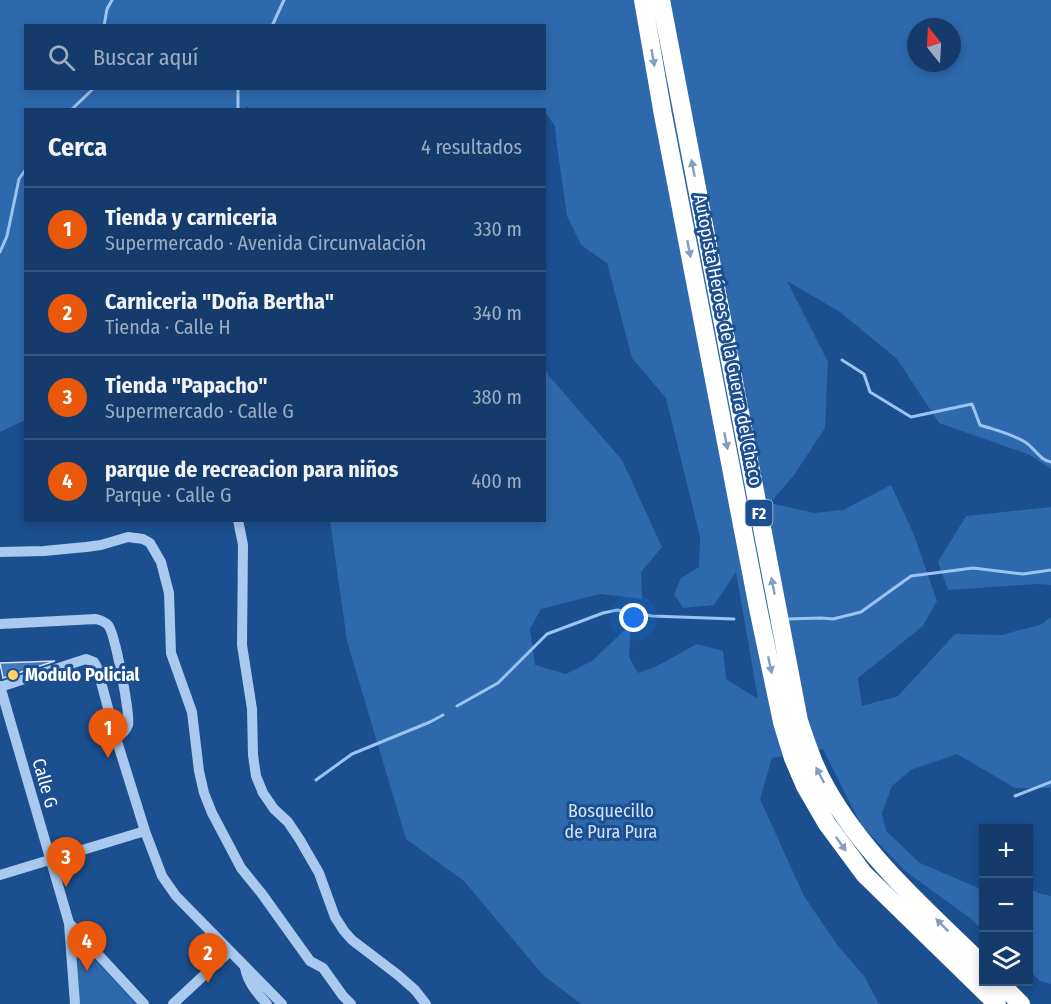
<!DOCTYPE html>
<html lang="es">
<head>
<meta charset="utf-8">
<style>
	body { margin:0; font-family:"Fira Sans Condensed",sans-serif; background:#1d4271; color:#f1f3f6 }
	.controls { position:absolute; right:18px; bottom:18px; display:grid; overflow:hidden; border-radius:0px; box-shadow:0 3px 9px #0003 }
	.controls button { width:54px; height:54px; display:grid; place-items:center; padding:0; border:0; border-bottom:2px solid #33557e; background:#143b6b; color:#f1f3f6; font:30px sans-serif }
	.compass { position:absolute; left:907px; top:18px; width:54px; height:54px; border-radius:50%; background:#143b6b; box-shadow:0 3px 9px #0003; rotate:342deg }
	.you { position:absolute; left:634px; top:618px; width:21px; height:21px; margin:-15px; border:4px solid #fff; border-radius:50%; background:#1a73e8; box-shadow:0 0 0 9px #1a73e833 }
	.badge { display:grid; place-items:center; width:39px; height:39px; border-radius:50%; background:#ea580c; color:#fff; font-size:20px; font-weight:700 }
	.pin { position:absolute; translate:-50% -50px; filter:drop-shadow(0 2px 3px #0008) }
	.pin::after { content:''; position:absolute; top:32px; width:21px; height:18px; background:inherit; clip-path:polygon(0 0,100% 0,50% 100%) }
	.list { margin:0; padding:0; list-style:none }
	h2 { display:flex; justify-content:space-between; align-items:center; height:78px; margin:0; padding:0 24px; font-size:26px }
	h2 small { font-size:20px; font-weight:400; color:#9dadc1 }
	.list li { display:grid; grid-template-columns:39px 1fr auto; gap:18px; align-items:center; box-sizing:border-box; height:84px; padding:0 24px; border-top:2px solid #33557e }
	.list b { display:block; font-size:22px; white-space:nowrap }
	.list p { margin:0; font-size:20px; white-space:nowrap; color:#9dadc1 }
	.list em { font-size:20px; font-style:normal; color:#9dadc1 }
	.icon { flex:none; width:33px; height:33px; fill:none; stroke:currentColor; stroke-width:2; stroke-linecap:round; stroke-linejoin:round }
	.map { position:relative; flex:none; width:1051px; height:1004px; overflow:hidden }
	.search { position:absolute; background:#143b6b; box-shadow:0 3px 9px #0003; left:24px; top:24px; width:522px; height:66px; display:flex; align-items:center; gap:15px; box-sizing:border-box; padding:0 21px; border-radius:0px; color:#9dadc1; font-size:22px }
	.panel { position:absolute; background:#143b6b; box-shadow:0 3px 9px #0003; left:24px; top:108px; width:522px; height:414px; border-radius:0px }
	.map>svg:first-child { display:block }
	.green { fill:#2e69ad; fill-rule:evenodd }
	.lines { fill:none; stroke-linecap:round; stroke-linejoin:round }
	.stream { stroke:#9cc4f0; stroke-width:3 }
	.building { fill:#4478b7; stroke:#cfe3fa; stroke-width:1.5 }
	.minor { stroke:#a9c9ee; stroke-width:10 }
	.highway { stroke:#fff; stroke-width:18 }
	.oneway { fill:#829ec1 }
	.poi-dot { fill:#ffd166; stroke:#1b4f8f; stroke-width:2 }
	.labels { text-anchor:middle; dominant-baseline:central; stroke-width:6; stroke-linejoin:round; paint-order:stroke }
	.shield { fill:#1b4f8f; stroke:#bbcadd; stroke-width:1.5 }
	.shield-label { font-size:16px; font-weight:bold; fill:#fff }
	.street-label { font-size:18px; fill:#fff; stroke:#1b4f8f }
	.poi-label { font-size:18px; font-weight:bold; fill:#fff; stroke:#1b4f8f; text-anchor:start }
	.park-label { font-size:18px; fill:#cfe3fa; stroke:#1b4f8f }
</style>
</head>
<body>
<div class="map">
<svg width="1051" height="1004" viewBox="0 0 1051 1004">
	<rect width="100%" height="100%" fill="#1b4f8f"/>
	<!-- green -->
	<path class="green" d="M0 0H1051V469L1030 455 939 423 897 359 840 312 787 281 828 362 825 428 794 475 770 503 814 513 843 510 891 485 914 535 937 601 923 626 858 678 862 706 898 696 955 634 1002 635 1042 624 1051 617V788H1015L957 754 911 770 892 786 882 813 886 831 920 863 983 890V930L970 918 905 871 861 825 823 749 772 758 760 799 804 896 838 946 864 976 879 1004H581L543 975 464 881 406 839 347 641 330 521 544 520 545 367 549 376 622 460 662 547 641 572 642 599 600 594 541 609 530 629 535 665 566 674 592 661 631 624 629 657 638 673 657 666 697 644 723 651 726 679 758 699 736 572 714 605 683 608 674 594 681 578 699 567 700 537 666 398 632 358 607 263 581 245 567 216 557 146 555 126 545 112 544 110H250L247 106 245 110H26L25 420 0 432ZM26 26H544V88H26ZM916 27H952V63H916Z
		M1051 507V585L1037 584 948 590 938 562 966 516Z
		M1028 887 1038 893 1051 896V984L1040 981 1029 970Z
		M72 935 136 1004H79Z"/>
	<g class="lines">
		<!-- stream -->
		<path class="stream" d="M104 26 107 9 112 0
			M272 26 284 0
			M238 88V110
			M71 110 94 88
			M0 252 7 236 19 179 26 169
			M842 360 864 374 870 392 911 417 972 404 980 425C995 430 1012 434 1025 442 1035 448 1039 460 1051 462
			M787 619 821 618 833 619 861 612 911 576 973 568 1023 574 1051 570
			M457 706 498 683 547 634 603 613 617 610 652 616 734 619
			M316 780 352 754 430 722 443 715
			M1015 796 1051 782"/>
	</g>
	<!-- building -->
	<path class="building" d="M55 661 3 678 0 663Z"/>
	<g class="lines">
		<!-- minor -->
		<path class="minor" d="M238 520 243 545 242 645 252 709 253 755 256 776 263 793 274 809 288 822 300 840 319 873 335 917 344 931 352 940 398 975 415 990 426 1004
			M0 552 44 551 86 547 101 545 128 537 143 539 150 543 161 562 169 593 171 653 192 712 199 771 204 793 212 813 241 868 262 894 310 961 323 968 343 996 351 1004
			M0 624 96 619C100 620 105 622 108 625 115 633 130 713 128 725 126 731 121 735 116 738
			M0 686 69 923 144 1004
			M0 687 86 659 94 662 97 667 116 738 145 831 162 876 176 896 282 1004
			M0 875 145 831
			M69 924 75 1004
			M245 968C248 983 257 993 267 1004
			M173 1004 230 951"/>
		<!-- highway -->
		<path class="highway" d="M643 0 663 115 758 608 782 722 793 758 805 786 827 824 864 874 997 1004
			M661 0 799 721C807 744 814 767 827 789 866 858 928 911 984 966
			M999 982 1021 1004"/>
	</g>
	<!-- one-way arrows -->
	<defs><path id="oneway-solid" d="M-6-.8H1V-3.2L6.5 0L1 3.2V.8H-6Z" transform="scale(1.5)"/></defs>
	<g class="oneway">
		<use href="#oneway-solid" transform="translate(653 58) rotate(80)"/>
		<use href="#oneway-solid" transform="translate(693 168) rotate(-101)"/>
		<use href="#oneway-solid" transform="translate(689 249) rotate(79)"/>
		<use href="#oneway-solid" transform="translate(726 441) rotate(79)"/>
		<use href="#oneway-solid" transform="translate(773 586) rotate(-101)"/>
		<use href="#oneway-solid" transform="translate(770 665) rotate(78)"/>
		<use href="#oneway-solid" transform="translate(820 775) rotate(-117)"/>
		<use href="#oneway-solid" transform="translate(841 844) rotate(55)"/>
		<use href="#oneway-solid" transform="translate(942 925) rotate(-135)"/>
	</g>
	<!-- markers -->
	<circle class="poi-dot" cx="13" cy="675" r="6"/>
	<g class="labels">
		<!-- shield labels -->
		<rect class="shield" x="745.5" y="500" width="27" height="26" rx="4.5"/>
		<g class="shield-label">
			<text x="759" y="513">F2</text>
		</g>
		<!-- street labels -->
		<g class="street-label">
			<text transform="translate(728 340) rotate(79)">Autopista Héroes de la Guerra del Chaco</text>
			<text transform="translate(45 783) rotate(74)">Calle G</text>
		</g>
		<!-- poi labels -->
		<g class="poi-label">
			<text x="25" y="675">Modulo Policial</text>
		</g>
		<!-- park labels -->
		<g class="park-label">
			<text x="611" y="811">Bosquecillo<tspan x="611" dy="21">de Pura Pura</tspan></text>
		</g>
	</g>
</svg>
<div class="controls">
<button>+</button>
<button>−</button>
<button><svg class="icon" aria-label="layers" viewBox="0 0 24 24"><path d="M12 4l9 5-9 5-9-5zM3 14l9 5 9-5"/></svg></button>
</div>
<svg class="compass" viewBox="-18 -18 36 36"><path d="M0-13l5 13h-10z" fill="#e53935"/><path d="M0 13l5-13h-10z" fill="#9dadc1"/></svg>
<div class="you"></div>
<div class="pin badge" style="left:108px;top:758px">1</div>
<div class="pin badge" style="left:208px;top:983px">2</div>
<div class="pin badge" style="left:66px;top:887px">3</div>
<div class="pin badge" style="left:87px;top:971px">4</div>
<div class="search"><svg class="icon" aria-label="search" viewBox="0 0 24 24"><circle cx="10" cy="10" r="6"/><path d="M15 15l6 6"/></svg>Buscar aquí</div>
<section class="panel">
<h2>Cerca<small>4 resultados</small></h2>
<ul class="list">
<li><span class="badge">1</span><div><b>Tienda y carniceria</b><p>Supermercado · Avenida Circunvalación</p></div><em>330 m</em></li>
<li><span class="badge">2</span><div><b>Carniceria &quot;Doña Bertha&quot;</b><p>Tienda · Calle H</p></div><em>340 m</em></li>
<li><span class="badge">3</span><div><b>Tienda &quot;Papacho&quot;</b><p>Supermercado · Calle G</p></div><em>380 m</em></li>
<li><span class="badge">4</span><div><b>parque de recreacion para niños</b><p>Parque · Calle G</p></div><em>400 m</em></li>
</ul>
</section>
</div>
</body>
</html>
